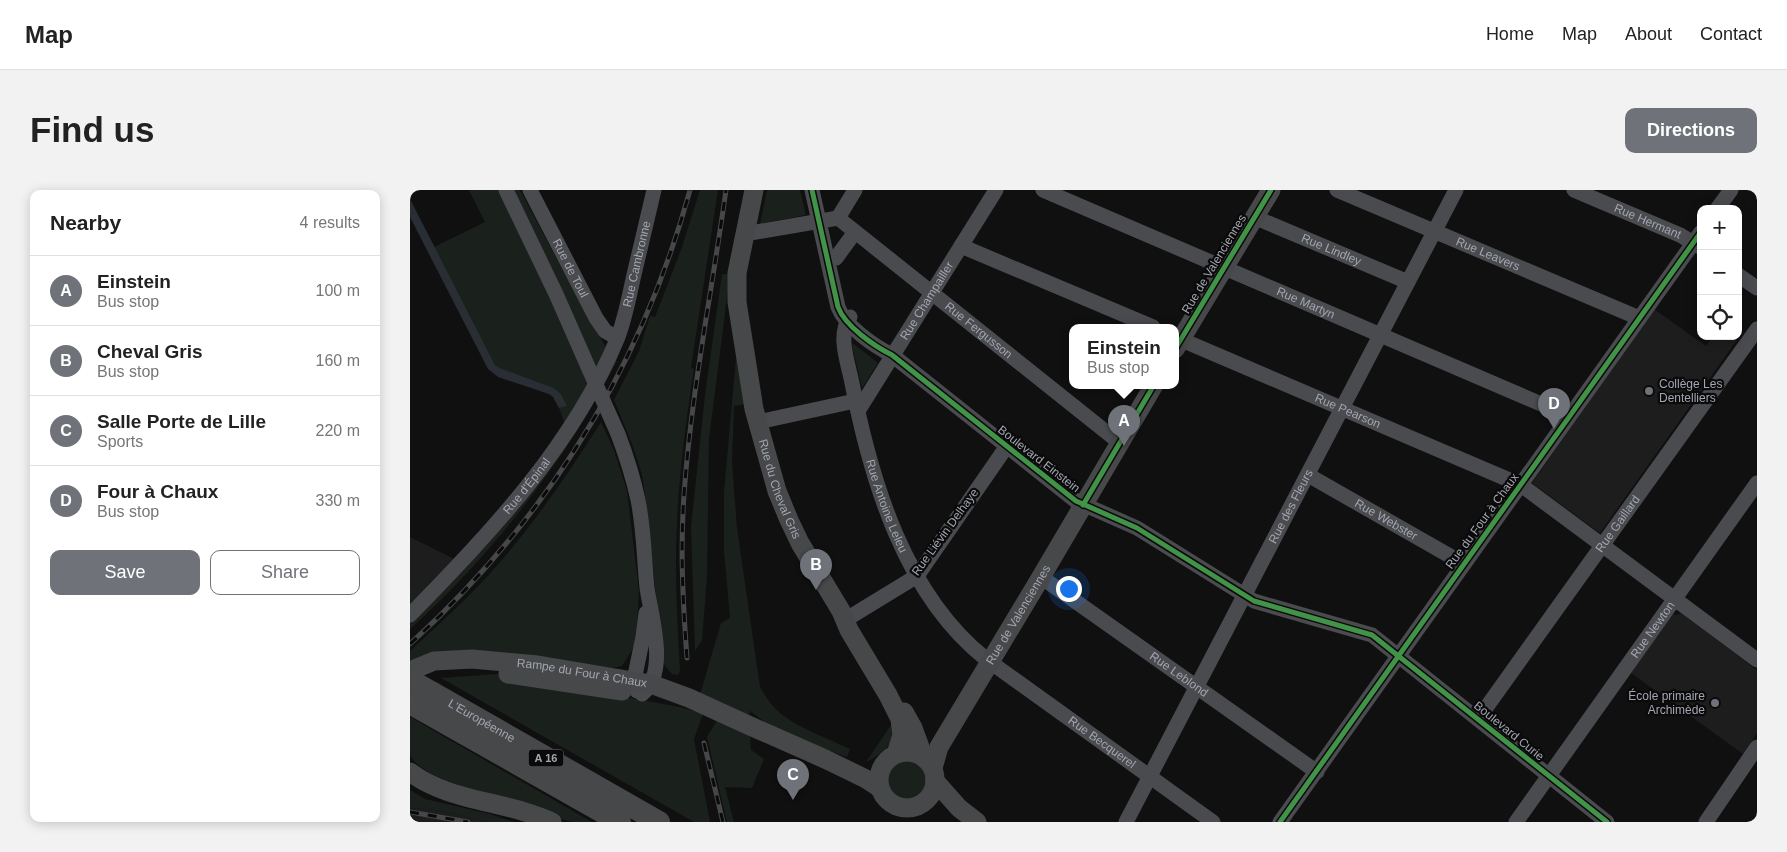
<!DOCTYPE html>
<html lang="en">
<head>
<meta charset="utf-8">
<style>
	body { margin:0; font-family:Helvetica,sans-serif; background:#f2f2f2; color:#222 }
	.controls { position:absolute; right:15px; top:15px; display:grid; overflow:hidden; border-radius:10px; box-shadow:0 2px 12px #0003 }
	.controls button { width:45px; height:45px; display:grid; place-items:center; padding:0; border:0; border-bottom:1px solid #e0e0e0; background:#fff; color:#222; font:25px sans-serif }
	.you { position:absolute; left:658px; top:398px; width:18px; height:18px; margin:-12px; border:4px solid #fff; border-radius:50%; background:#1a73e8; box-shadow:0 0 0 8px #1a73e833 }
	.badge { display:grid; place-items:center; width:32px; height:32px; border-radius:50%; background:#6f7278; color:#fff; font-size:16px; font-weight:700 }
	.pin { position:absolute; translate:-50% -41px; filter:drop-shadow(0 1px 2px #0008) }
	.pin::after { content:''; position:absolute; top:26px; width:18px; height:15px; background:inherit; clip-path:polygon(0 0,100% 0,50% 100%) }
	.popup { position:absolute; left:659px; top:134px; width:110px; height:65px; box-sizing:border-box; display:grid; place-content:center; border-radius:10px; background:#fff; filter:drop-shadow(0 1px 4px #0005); font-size:16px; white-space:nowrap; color:#767676 }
	.popup b { font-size:19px; color:#222 }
	.popup::after { content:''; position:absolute; left:50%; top:100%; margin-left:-10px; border:10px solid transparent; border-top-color:#fff }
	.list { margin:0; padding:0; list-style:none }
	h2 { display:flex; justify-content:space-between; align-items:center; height:65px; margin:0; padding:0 20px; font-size:21px }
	h2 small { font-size:16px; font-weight:400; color:#767676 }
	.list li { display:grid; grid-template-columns:32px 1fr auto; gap:15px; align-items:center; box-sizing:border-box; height:70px; padding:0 20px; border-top:1px solid #e0e0e0 }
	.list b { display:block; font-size:19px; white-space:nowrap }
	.list p { margin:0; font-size:16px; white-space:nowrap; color:#767676 }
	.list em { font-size:16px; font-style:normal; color:#767676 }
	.actions { display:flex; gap:10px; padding:15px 20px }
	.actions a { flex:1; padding:11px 0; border:1px solid #6f7278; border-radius:10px; text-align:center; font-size:18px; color:#6f7278 }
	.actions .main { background:#6f7278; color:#fff }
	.icon { flex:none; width:28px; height:28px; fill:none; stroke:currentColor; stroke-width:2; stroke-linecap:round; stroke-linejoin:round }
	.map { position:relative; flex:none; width:1347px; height:632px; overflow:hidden; border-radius:10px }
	header { display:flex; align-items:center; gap:30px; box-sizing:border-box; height:70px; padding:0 25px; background:#fff; border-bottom:1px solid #e0e0e0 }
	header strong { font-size:24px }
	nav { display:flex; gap:28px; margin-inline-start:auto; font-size:18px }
	.intro { display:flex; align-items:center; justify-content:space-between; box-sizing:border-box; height:120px; padding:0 30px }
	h1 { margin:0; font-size:35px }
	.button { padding:12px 22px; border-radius:10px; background:#6f7278; color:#fff; font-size:18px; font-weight:700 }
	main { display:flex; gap:30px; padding:0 30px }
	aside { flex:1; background:#fff; border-radius:10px; box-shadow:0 2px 12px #0003 }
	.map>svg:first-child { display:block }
	.built { fill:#1d1d1e }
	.green { fill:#1a201b }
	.water { fill:#282e34 }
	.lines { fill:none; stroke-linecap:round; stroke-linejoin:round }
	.minor { stroke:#4a4b4f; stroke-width:15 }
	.major { stroke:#47484a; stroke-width:19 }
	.highway { stroke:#47484a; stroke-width:22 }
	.rail-casing { stroke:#464749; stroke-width:5 }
	.rail { stroke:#0b0a0b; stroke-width:3; stroke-dasharray:9; stroke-linecap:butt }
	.minor-bridge { stroke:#4a4b4f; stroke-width:15 }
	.highway-bridge { stroke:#47484a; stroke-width:22 }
	.cycleway-casing { stroke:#0b0a0b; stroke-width:8 }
	.cycleway { stroke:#419447; stroke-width:5 }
	.poi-dot { fill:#6f7278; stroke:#0b0a0b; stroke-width:2 }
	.labels { text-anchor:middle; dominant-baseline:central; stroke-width:4.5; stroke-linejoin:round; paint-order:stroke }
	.shield { fill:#0b0a0b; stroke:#75777e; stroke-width:1 }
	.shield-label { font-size:11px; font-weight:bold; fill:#a2a6b0 }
	.street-label { font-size:12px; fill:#a2a6b0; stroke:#0b0a0b }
	.poi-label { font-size:12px; fill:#a2a6b0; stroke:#0b0a0b; text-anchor:start }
</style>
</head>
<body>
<header>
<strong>Map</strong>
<nav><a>Home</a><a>Map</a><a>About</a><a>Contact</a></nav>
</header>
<div class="intro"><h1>Find us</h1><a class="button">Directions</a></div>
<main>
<aside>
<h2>Nearby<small>4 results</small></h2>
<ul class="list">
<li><span class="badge">A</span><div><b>Einstein</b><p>Bus stop</p></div><em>100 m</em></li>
<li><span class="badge">B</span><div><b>Cheval Gris</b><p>Bus stop</p></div><em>160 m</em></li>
<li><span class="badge">C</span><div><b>Salle Porte de Lille</b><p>Sports</p></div><em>220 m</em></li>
<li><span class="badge">D</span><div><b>Four à Chaux</b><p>Bus stop</p></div><em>330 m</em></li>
</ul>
<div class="actions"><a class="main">Save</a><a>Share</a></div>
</aside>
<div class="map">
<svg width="1347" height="632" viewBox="0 0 1347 632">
	<rect width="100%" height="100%" fill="#101010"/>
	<!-- built -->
	<path class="built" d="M1244 119 1296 156 1304 146H1328V142L1331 144 1190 343 1122 293Z
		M0 347 44 369 12 402 0 395Z
		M1272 424 1347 480V543L1333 564 1221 483 1262 425Z
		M0 618 26 620 78 632H0Z"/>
	<!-- green -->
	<path class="green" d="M59 0H110L160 94 202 168 207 171C193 196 179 223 163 247 118 316 62 384 0 439V395L12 401C51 362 90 322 123 277 134 263 143 247 154 232L149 218 157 216 151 204 144 198 90 178 85 175 24 57 75 32Z
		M290 0H308L281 178 284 179C274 243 266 309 266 374 266 410 268 446 270 481L268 485 262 484 255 476 252 467 237 319 232 285 222 254 204 210 229 161 240 126 245 127 271 60Z
		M357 0H390L396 25 350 34Z
		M312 84H320L299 249 297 387 292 450 285 461 281 337 295 205Z
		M444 154 468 173 452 198 442 155Z
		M326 168 330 170 337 214 324 216 322 272 327 338 350 497C355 506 361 515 369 522 386 537 419 549 440 559L437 567C407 556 364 544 341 521L336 528 289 508 311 433 320 428 314 361V302Z
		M191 232 204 260 217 301 229 401 226 454 212 476 202 478 88 465 0 471V461C30 433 63 404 90 372 128 328 160 281 191 232Z
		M88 484 270 517 293 524 284 549 300 632H284L31 488Z
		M0 527 182 632C175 632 168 632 162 632 150 630 132 620 119 615 89 604 15 594 0 565Z
		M308 529 340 544 341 560 354 569 342 598 315 597 324 632H317L297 547Z
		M483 532C489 552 472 564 456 572Z
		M476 590a21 21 0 1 1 42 0a21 21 0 1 1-42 0Z
		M0 600 15 609 80 624 104 632H78L26 620 0 618Z"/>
	<!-- water -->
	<path class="water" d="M0 9 85 175 90 178 144 198 151 204 157 216 149 218 143 207 139 204 88 187 78 179 0 27Z"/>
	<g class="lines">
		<!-- minor -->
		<g class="minor">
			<path d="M96 0 146 104 179 179"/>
			<path id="s1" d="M120 0 186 128 195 141 207 148"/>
			<path d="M402 0 428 117C435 136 464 156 482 165L666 311 727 338 844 411 962 445 1197 632"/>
			<path id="s2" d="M633 0 1159 226"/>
			<path id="s3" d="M927 0 1229 128"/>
			<path id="s4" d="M1164 0 1270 45 1290 57"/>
			<path d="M1307 19 1321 0"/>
			<path id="s5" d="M844 27 998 92"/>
			<path id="s6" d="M428 28 710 253"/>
			<path d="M335 44 428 28 445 0"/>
			<path d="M551 56 743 137"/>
			<path d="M426 68 445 42"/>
			<path d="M1328 85 1347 98"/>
			<path id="s7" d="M440 127C427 146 438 172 442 193 461 291 495 405 576 469L803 632"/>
			<path id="s8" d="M765 147 1111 295 1347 470"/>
			<path id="s9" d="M448 221 586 0"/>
			<path d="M348 232 445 211"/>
			<path d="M208 244C216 265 223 287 228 310 234 339 234 368 237 398 241 426 259 483 232 504"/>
			<path id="s10" d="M898 285 1054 374"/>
			<path id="s11" d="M631 387 907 582"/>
			<path id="s12" d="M0 425C80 343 164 255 208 147 215 128 219 108 223 89 230 59 237 30 244 0"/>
			<path d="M435 430 507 386 597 256"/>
			<path d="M227 501 224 490 233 447 236 423"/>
			<path id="s13" d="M1068 529 1347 139"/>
			<path id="s14" d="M716 632 1046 0"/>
			<path d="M870 632 1291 42"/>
			<path id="s15" d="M1106 632 1347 293"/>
			<path d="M1296 632 1347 557"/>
		</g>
		<!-- major -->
		<g class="major">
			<path id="s16" d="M344 0 327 83V112L344 219 367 301 379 330 390 353 431 421 439 440 478 505 490 529 492 545 486 564"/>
			<path d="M765 159 861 0"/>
			<path id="s17" d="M0 481 24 471 62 469 128 475 241 494 279 508 338 535 415 569 456 589 470 598"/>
			<path d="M98 484 212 501"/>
			<path d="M494 522 503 538 514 568"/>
			<circle cx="497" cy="590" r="28"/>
			<path id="s18" d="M523 578 529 557 631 387 744 195"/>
			<path d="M0 582C39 612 98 611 142 632"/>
			<path d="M525 591 549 618 567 632"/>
		</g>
		<!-- highway -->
		<g class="highway">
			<path id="s19" d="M23 503 249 632"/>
			<path d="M0 513 210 632"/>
		</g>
		<defs>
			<path id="rail" d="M0 454C136 330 231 178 280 0
				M277 468C273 414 270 360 274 305 281 203 302 101 316 0
				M294 553 313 632
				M0 622 58 632"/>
		</defs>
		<!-- rail casing -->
		<use href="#rail" class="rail-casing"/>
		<!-- rail -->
		<use href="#rail" class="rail"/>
		<!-- minor-bridge -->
		<path class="minor-bridge" d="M179 179 208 244"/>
		<!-- highway-bridge -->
		<path class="highway-bridge" d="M0 490 23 503"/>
		<defs>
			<path id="cycleway" d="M402 0 428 117C435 136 464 156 482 165L666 311 727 338 844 411 962 445 1197 632
				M765 159 861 0
				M673 315 744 195
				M870 632 1291 42"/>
		</defs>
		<!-- cycleway casing -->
		<use href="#cycleway" class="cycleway-casing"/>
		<!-- cycleway -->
		<use href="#cycleway" class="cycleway"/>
	</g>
	<!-- markers -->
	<g class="poi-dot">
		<circle cx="1239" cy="201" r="5"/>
		<circle cx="1305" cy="513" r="5"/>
	</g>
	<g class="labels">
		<!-- shield labels -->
		<rect class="shield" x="118.5" y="559.5" width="35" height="17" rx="4"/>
		<g class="shield-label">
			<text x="136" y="568">A 16</text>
		</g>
		<!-- street labels -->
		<g class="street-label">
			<text stroke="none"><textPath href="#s4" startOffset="80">Rue Hermant</textPath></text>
			<text stroke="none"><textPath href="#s5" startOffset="84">Rue Lindley</textPath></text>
			<text stroke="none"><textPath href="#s3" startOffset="164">Rue Leavers</textPath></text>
			<text stroke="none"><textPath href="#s12" startOffset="425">Rue Cambronne</textPath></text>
			<text transform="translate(804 74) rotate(-59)">Rue de Valenciennes</text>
			<text stroke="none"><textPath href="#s1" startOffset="88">Rue de Toul</textPath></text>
			<text stroke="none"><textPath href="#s9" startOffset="130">Rue Champailler</textPath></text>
			<text stroke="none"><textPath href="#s2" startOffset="286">Rue Martyn</textPath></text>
			<text stroke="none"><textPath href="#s6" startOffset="180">Rue Fergusson</textPath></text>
			<text stroke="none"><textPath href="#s8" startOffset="188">Rue Pearson</textPath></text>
			<text transform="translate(629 269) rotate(38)">Boulevard Einstein</text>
			<text stroke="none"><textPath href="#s12" startOffset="174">Rue d'Épinal</textPath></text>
			<text stroke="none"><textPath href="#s16" startOffset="306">Rue du Cheval Gris</textPath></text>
			<text stroke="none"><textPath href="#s7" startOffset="196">Rue Antoine Leleu</textPath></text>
			<text stroke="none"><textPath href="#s14" startOffset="356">Rue des Fleurs</textPath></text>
			<text stroke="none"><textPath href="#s10" startOffset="90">Rue Webster</textPath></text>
			<text transform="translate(1072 331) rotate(-54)">Rue du Four à Chaux</text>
			<text stroke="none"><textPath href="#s13" startOffset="240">Rue Gaillard</textPath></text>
			<text transform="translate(535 342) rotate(-54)">Rue Liévin Delhaye</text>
			<text stroke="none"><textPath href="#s18" startOffset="176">Rue de Valenciennes</textPath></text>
			<text stroke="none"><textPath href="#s15" startOffset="236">Rue Newton</textPath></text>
			<text stroke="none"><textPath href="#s17" startOffset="175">Rampe du Four à Chaux</textPath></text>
			<text stroke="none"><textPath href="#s11" startOffset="169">Rue Leblond</textPath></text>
			<text stroke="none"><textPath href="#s19" startOffset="56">L'Européenne</textPath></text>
			<text transform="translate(1099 541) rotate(39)">Boulevard Curie</text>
			<text stroke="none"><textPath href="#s7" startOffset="524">Rue Becquerel</textPath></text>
		</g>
		<!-- poi labels -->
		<g class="poi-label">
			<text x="1249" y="194">Collège Les<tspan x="1249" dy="14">Dentelliers</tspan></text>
			<text x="1295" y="506" text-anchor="end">École primaire<tspan x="1295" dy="14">Archimède</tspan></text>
		</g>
	</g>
</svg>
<div class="controls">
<button>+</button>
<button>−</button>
<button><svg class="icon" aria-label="locate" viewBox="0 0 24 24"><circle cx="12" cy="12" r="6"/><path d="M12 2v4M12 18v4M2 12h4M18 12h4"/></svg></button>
</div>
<div class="you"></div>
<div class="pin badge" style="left:714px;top:256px">A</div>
<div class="popup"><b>Einstein</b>Bus stop</div>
<div class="pin badge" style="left:406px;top:400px">B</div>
<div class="pin badge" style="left:383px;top:610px">C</div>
<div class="pin badge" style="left:1144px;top:239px">D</div>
</div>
</main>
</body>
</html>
